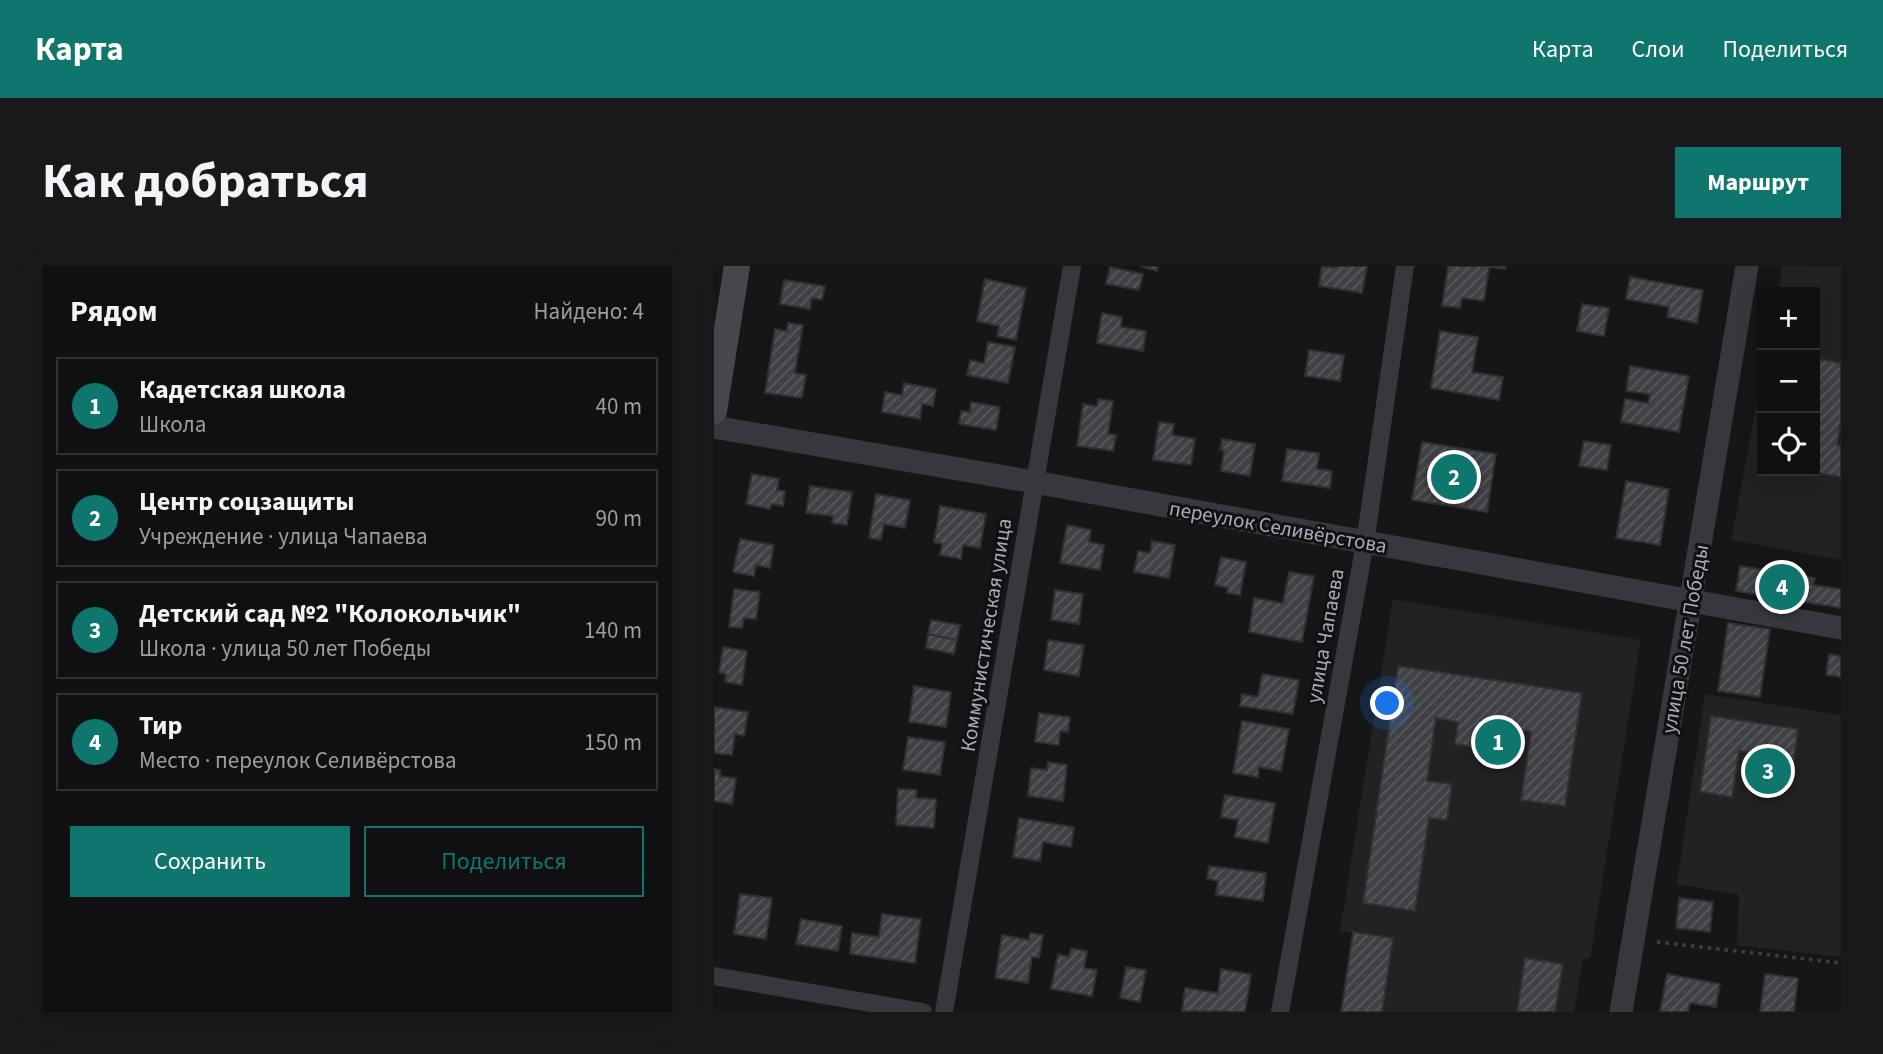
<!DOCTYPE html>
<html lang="ru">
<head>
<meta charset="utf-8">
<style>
	body { margin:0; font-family:"Source Sans 3",sans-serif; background:#19191b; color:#f1f3f6 }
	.controls { position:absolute; right:21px; top:21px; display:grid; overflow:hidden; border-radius:0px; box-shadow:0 7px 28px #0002 }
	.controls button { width:63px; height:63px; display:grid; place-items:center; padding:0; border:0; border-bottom:2px solid #303032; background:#101012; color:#f1f3f6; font:35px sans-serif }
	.you { position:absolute; left:674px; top:438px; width:24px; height:24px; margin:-18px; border:5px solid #fff; border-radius:50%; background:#1a73e8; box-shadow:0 0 0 10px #1a73e833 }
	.badge { display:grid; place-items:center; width:46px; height:46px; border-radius:50%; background:#0f766e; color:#fff; font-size:23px; font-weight:700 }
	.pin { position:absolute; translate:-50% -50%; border:4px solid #fff; box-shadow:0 2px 7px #0006 }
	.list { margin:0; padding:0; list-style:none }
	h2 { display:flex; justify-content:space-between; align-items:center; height:91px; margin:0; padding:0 28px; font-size:30px }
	h2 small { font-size:23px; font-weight:400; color:#9c9d9f }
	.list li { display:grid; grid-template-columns:46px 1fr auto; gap:21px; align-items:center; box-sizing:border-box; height:98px; margin:0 14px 14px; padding:0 14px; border:2px solid #303032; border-radius:0px }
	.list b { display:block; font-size:26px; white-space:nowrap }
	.list p { margin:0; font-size:23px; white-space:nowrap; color:#9c9d9f }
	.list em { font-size:23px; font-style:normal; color:#9c9d9f }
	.actions { display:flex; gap:14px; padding:21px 28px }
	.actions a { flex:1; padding:16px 0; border:2px solid #0f766e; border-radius:0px; text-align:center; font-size:24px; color:#0f766e }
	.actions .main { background:#0f766e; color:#fff }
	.icon { flex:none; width:38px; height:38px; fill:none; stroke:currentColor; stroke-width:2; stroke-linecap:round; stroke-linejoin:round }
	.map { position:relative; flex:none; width:1127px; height:746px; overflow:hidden; border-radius:0px }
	header { display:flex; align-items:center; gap:42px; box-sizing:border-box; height:98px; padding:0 35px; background:#0f766e; color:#fff }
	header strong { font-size:33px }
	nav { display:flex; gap:38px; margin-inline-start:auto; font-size:24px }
	.intro { display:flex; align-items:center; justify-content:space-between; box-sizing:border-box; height:168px; padding:0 42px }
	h1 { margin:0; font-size:49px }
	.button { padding:18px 32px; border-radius:0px; background:#0f766e; color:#fff; font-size:24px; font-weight:700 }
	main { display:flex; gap:42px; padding:0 42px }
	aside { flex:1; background:#101012; border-radius:0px; box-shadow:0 7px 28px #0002 }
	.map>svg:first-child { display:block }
	.built { fill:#222225 }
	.building { fill:url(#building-hatch); stroke:#303034; stroke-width:2 }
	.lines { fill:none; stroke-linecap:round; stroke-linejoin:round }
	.path { stroke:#3d3f44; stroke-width:3.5; stroke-dasharray:3.5 5; stroke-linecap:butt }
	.minor { stroke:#37383d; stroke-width:18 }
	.tertiary { stroke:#37383d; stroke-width:23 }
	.secondary { stroke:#45474d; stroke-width:26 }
	.labels { text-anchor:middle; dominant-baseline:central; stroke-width:6; stroke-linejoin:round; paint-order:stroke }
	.street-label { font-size:21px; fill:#a8adb8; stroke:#111113 }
</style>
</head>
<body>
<header>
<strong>Карта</strong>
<nav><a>Карта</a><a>Слои</a><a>Поделиться</a></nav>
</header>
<div class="intro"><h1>Как добраться</h1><a class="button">Маршрут</a></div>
<main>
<aside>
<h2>Рядом<small>Найдено: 4</small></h2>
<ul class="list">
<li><span class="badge">1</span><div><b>Кадетская школа</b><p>Школа</p></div><em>40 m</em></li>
<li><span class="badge">2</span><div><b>Центр соцзащиты</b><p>Учреждение · улица Чапаева</p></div><em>90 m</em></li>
<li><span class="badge">3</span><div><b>Детский сад №2 &quot;Колокольчик&quot;</b><p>Школа · улица 50 лет Победы</p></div><em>140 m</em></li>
<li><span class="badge">4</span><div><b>Тир</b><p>Место · переулок Селивёрстова</p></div><em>150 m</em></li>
</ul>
<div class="actions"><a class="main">Сохранить</a><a>Поделиться</a></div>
</aside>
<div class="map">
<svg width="1127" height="746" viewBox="0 0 1127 746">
	<defs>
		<pattern id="building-hatch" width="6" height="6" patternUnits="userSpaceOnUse" patternTransform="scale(1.75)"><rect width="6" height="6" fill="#404145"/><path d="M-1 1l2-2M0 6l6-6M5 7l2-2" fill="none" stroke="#595a5e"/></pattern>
	</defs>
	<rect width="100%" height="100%" fill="#161618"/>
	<!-- built -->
	<path class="built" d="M1069 0H1127V294L1017 274 1048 110V205H1101V26H1064Z
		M679 333 927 374 876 693 869 692 860 746H627L639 667 626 665Z
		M991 428 1127 449V691L1023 679 1025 629 963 618Z"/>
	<!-- building -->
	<path class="building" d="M426 0H444L443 5Z
		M608 0 622 2V0H653L648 27 605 20Z
		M734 0H792L791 3 775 1 770 35 748 32 746 42 728 40Z
		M396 1 429 8 425 24 392 18Z
		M916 11 989 24 983 57 953 51 955 41 912 33Z
		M271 13 312 22 302 74 283 70 285 60 263 55Z
		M70 14 111 20 108 34 98 32 96 43 66 38Z
		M868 38 895 42 890 70 863 65Z
		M388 47 408 51 407 61 432 65 429 85 383 77Z
		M74 57 89 59 81 107 92 109 88 132 51 127 61 63 73 65Z
		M726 65 764 71 758 106 789 111 785 134 717 122Z
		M274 76 301 81 294 117 253 109 256 94 270 97Z
		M595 84 630 89 626 115 591 110Z
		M1101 92 1127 97V154L1123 179H1127V211L1091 205H1101Z
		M916 100 975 110 965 166 907 156 911 133 934 137 936 128 912 125Z
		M190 117 222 123 219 140 208 138 206 153 168 146 171 126 188 129Z
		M384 133 399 135 394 168 402 169 399 185 363 180 369 138 383 140Z
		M257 136 286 141 282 164 245 158 247 145 256 146Z
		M445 156 460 158 458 169 481 173 477 199 439 194Z
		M508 173 541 178 536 210 507 205 510 184H506Z
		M870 175 897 179 893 204 865 200Z
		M708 176 782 188 773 246 698 234Z
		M573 183 605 187 603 203 618 205 616 222 568 215Z
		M38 208 65 213 63 224 71 225 69 240 57 238 56 243 32 238Z
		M912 215 955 223 946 279 902 272Z
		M96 220 138 226 133 259 118 257 119 250 92 247Z
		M162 228 196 234 191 262 170 258 167 274 155 272Z
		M226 240 272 248 266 282 249 279 247 293 226 289 228 278 220 276Z
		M353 259 377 264 375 276 390 279 386 304 346 297Z
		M26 273 60 279 56 302 42 299 40 310 19 306Z
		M438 275 461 279 455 312 420 306 424 285 436 287Z
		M507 291 532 296 526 329 513 327 514 322 501 319Z
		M1026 300 1101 312 1099 319 1127 323V342L1022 325Z
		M575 306 600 310 588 376 535 366 540 332 569 337Z
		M20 323 46 326 42 353 30 352 28 362 15 361Z
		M341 324 369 328 365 358 337 354Z
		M217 354 246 359 243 374 214 368Z
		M1014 357 1056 363 1046 431 1004 425Z
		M214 368 243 374 240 388 212 382Z
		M334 374 370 379 365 410 330 404Z
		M9 381 33 385 28 419 11 416 12 408 5 407Z
		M1115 388 1127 390V411L1112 409Z
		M684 400 868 427 851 540 807 534 817 466 794 462 790 486 741 478 744 456 722 452 713 515 738 518 733 554 715 552 701 645 649 637Z
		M548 408 585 414 579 448 526 440 528 428 544 431Z
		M200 420 237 426 232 461 195 456Z
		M0 441 34 446 30 470 21 468 18 489 0 487Z
		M325 447 356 451 354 466 346 465 345 479 321 476Z
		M997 450 1084 463 1080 493 1025 485 1018 531 986 526Z
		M528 455 575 463 567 505 545 501 544 511 519 507Z
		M194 471 231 476 226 509 189 504Z
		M334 496 353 499 349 535 314 530 317 502 333 504Z
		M0 503 6 504V510L22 512 18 538 0 535Z
		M184 523 203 524 202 532 222 533 220 562 182 559Z
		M511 529 561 537 554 577 521 571 524 554 507 551Z
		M305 552 360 561 357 581 329 576 326 595 299 591Z
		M495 600 552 607 549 635 502 629 504 615 493 613Z
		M26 628 58 632 52 673 20 668Z
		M965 632 999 636 996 666 962 662Z
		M168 648 207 653 201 697 136 688 138 667 165 671Z
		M87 653 128 660 124 685 82 678Z
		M639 666 679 672 668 746H627Z
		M316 667 329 669 325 692 318 691 314 717 281 712 288 669 315 674Z
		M357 682 373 685 370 702 383 704 378 730 337 723 344 688 355 691Z
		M811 692 849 698 841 746H803Z
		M412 701 432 704 426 736 406 732Z
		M507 703 537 708 531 746 468 745 471 722 504 727Z
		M953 708 1006 718 1002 741 976 737 974 746H946Z
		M1051 708 1084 712 1080 746H1046Z"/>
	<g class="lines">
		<!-- path -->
		<path class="path" d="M943 676 1127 697"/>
		<!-- minor -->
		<path class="minor" d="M0 710 209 746
			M230 746 358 0
			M566 746 651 277 691 0"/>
		<!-- tertiary -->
		<path class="tertiary" d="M0 161 320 216 1127 362
			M907 746 1033 0"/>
		<!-- secondary -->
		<path class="secondary" d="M0 145 23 0"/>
	</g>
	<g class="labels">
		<!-- street labels -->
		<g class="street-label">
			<text transform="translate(564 261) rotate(10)">переулок Селивёрстова</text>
			<text transform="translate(272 369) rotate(-81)">Коммунистическая улица</text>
			<text transform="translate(611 370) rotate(-80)">улица Чапаева</text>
			<text transform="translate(971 373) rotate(-80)">улица 50 лет Победы</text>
		</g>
	</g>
</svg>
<div class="controls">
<button>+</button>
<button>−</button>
<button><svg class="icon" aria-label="locate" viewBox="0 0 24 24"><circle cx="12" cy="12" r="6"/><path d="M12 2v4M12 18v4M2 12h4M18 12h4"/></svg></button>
</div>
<div class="you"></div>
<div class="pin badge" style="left:784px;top:476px">1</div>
<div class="pin badge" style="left:740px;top:211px">2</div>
<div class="pin badge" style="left:1054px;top:505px">3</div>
<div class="pin badge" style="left:1068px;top:321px">4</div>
</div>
</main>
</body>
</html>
